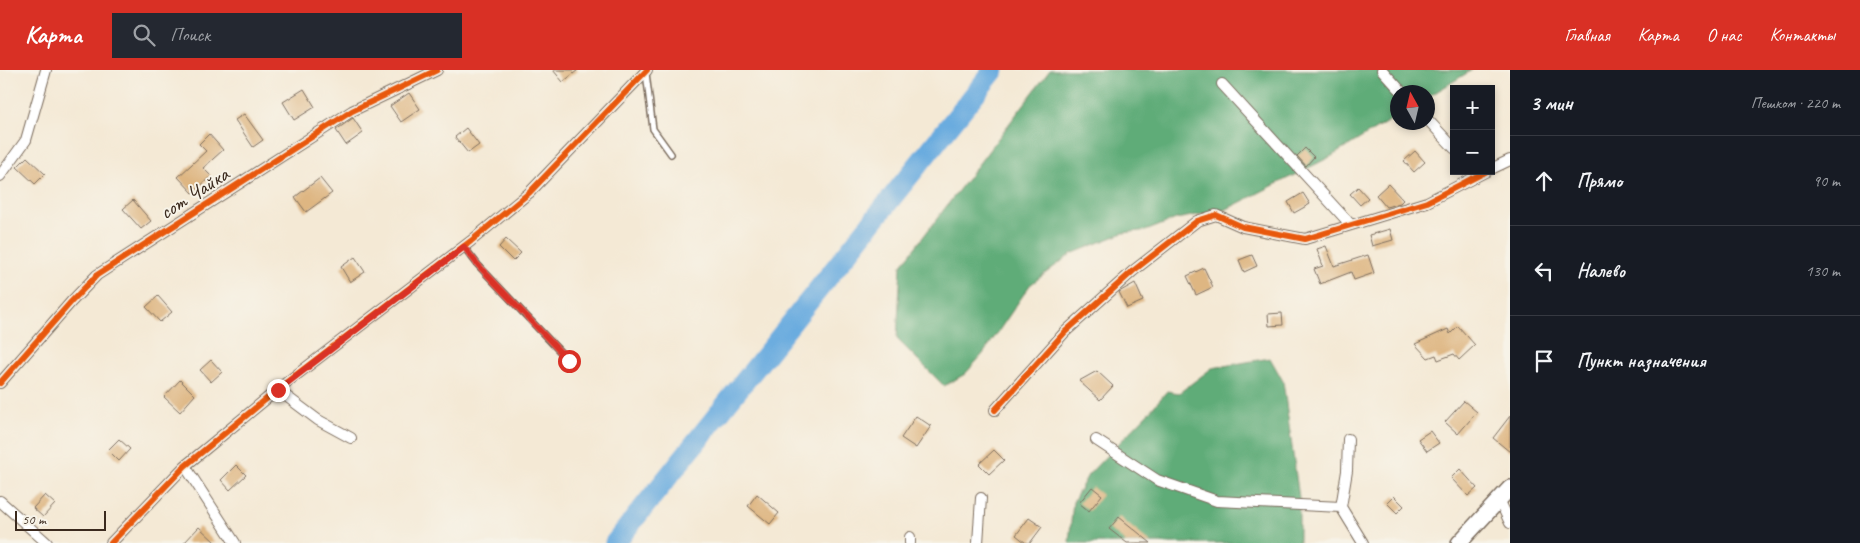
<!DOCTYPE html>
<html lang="ru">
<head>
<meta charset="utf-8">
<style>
	body { margin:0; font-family:Caveat,sans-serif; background:#242831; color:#f1f3f6 }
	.controls { position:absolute; right:15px; top:15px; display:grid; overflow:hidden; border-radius:0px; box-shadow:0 2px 8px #0003 }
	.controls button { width:45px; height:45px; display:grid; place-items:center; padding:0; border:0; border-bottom:1px solid #363941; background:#171b24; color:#f1f3f6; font:25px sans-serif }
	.compass { position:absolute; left:1390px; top:15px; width:45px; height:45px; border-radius:50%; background:#171b24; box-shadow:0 2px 8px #0003; rotate:352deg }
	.scale { position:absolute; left:15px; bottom:12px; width:91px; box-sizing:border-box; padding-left:5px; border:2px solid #3b2a1e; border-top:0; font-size:14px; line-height:18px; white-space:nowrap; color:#3b2a1e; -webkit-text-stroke:4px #f7f3e8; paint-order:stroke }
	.stop { position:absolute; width:15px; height:15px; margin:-11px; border:4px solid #d93025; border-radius:50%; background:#fff }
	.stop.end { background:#d93025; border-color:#fff; box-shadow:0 1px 5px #0008 }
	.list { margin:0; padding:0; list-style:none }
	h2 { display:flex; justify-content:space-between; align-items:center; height:65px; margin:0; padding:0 20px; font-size:21px }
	h2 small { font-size:16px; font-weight:400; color:#9ea1a6 }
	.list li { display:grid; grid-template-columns:32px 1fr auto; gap:15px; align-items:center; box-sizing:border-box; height:90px; padding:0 20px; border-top:1px solid #363941 }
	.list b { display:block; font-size:19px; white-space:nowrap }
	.list em { font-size:16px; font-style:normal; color:#9ea1a6 }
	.icon { flex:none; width:28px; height:28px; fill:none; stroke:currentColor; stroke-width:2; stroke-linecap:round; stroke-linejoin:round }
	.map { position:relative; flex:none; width:1510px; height:473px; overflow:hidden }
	header { display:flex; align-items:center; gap:30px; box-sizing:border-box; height:70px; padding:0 25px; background:#d93025; color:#fff }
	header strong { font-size:24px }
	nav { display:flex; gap:28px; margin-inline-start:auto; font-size:18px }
	.search { width:350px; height:45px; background:#242831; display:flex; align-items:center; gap:12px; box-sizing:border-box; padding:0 18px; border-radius:0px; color:#9ea1a6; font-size:19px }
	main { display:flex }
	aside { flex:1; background:#171b24 }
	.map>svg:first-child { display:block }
	.forest { fill:#5eac78; stroke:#4c6b4b }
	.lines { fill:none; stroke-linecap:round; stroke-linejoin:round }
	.river { stroke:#6bacdf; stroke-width:21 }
	.building { fill:#deb682 }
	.service-casing { stroke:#7c6d5e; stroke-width:8 }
	.minor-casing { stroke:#7c6d5e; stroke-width:12 }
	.secondary-casing { stroke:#7c6d5e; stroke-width:18 }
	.service { stroke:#fff; stroke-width:5 }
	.minor { stroke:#fff; stroke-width:10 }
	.secondary { stroke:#fff; stroke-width:15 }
	.cycleway-casing { stroke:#f7f3e8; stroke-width:9 }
	.cycleway { stroke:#e8590c; stroke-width:6 }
	.route { stroke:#d93025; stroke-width:6 }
	.labels { text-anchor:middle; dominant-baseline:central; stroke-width:4; stroke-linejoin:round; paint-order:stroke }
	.street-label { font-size:21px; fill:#3b2a1e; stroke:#f7f3e8 }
</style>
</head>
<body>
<header>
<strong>Карта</strong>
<div class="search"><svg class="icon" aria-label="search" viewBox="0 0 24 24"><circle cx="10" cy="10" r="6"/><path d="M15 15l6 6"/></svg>Поиск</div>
<nav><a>Главная</a><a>Карта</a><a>О нас</a><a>Контакты</a></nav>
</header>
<main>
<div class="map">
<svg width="1510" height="473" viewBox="0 0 1510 473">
	<rect width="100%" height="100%" fill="#f7f3e8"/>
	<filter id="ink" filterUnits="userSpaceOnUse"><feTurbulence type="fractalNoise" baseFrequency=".02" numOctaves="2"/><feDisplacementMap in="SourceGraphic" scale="10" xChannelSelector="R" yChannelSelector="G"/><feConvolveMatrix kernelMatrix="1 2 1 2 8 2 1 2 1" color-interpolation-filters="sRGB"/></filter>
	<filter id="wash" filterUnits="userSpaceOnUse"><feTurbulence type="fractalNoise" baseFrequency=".0096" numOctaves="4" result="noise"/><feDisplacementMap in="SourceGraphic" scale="20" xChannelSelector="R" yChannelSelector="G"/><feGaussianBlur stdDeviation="1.12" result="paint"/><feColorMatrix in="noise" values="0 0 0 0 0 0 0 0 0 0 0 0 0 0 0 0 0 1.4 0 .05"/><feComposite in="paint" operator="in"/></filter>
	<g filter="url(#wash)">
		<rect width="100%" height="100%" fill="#f4e9d5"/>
		<!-- forest -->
		<path class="forest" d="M1050 0H1472L1428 27V22H1398L1397 46 1332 86 1225 140 1176 149 1148 160 1123 163 1071 184 1030 215 983 284 965 304 944 316 897 269 901 196Z
			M1270 288 1283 311 1299 428V473H1069L1073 432 1088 405 1150 341 1167 321 1179 323 1212 298Z"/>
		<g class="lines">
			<!-- river -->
			<path class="river" d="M615 473 994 0"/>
		</g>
		<g id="blocks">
			<!-- building -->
			<path class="building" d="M553 0H578L563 12Z
				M304 19 315 37 294 50 283 32Z
				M409 23 420 39 401 52 390 36Z
				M244 44 263 70 253 77 235 50Z
				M353 48 363 63 346 75 336 60Z
				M466 58 479 75 468 83 455 67Z
				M209 64 223 80 203 98 211 106 193 123 178 107 206 81 199 74Z
				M1305 78 1314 87 1306 96 1297 86Z
				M1415 81 1425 92 1414 102 1404 91Z
				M27 87 45 104 35 114 17 97Z
				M320 108 332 123 306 142 295 127Z
				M1388 114 1403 130 1400 133 1386 137 1376 125Z
				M1358 117 1368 128 1360 135 1350 124Z
				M1303 123 1310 134 1294 143 1288 132Z
				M133 130 151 151 141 159 123 139Z
				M1390 159 1393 170 1372 176 1369 165Z
				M506 169 521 183 513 191 499 177Z
				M1326 176 1334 196 1368 185 1374 203 1354 210 1351 202 1320 214 1314 199 1323 196 1317 179Z
				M1252 185 1257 196 1244 202 1239 190Z
				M355 187 365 202 350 212 341 197Z
				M1204 198 1213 217 1196 225 1187 206Z
				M1135 213 1143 231 1127 238 1119 222Z
				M158 226 172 242 160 252 146 237Z
				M1282 243 1283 255 1269 256 1268 244Z
				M1458 256 1475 275 1459 290 1454 284 1438 290 1436 285 1428 288 1415 274 1448 259 1450 264Z
				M211 290 222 302 211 312 200 300Z
				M1097 301 1113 316 1100 330 1079 311Z
				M180 310 195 325 180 342 164 327Z
				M1464 331 1477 342 1458 364 1445 352Z
				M916 346 931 356 916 378 901 368Z
				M1510 346V382L1493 368Z
				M1430 361 1439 373 1427 381 1418 369Z
				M119 369 130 379 119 391 108 380Z
				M994 380 1004 390 989 404 979 394Z
				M236 395 246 405 230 420 221 410Z
				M1460 399 1477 418 1468 426 1451 408Z
				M1092 417 1102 425 1089 441 1079 433Z
				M757 424 779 443 770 454 748 436Z
				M45 425 55 434 43 447 33 438Z
				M1394 426 1404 436 1397 443 1387 433Z
				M1119 447 1151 473H1127L1109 459Z
				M1029 448 1042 457 1030 473H1026L1016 465Z
				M199 457 216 473H184Z"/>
		</g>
	</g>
	<g filter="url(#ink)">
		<use href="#blocks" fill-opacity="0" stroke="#7c6d5e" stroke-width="1"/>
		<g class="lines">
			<defs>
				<path id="service" d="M646 3 653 59 671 84
					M464 177 478 195 569 291"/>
				<path id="minor" d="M1382 0 1402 22
					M1222 14 1351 155
					M1428 50 1454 78
					M1491 99 1510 90
					M0 106 26 70 46 0
					M0 313 71 232 97 205 352 41 437 0
					M278 320 318 350 351 368
					M995 340 1065 262 1133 201 1197 151 1216 145 1243 157 1305 169 1427 132 1487 101
					M1096 370 1157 410 1217 431 1341 437 1363 473
					M185 396 235 473
					M1499 429 1510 453
					M0 431 47 473
					M1341 437 1347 401 1348 369
					M111 473 185 396 282 316 471 171 529 123 647 0
					M910 473V467
					M978 473 981 428"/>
				<path id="secondary" d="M1459 473 1510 418"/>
			</defs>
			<!-- service casing -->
			<use href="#service" class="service-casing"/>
			<!-- minor casing -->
			<use href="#minor" class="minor-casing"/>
			<!-- secondary casing -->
			<use href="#secondary" class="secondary-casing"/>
			<!-- service -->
			<use href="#service" class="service"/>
			<!-- minor -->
			<use href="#minor" class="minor"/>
			<!-- secondary -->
			<use href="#secondary" class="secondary"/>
			<defs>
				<path id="cycleway" d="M0 313 71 232 97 205 352 41 437 0
					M995 340 1065 262 1133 201 1197 151 1216 145 1243 157 1305 169 1427 132 1487 101
					M111 473 185 396 282 316 471 171 529 123 647 0"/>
			</defs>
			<!-- cycleway casing -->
			<use href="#cycleway" class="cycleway-casing"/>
			<!-- cycleway -->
			<use href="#cycleway" class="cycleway"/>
		</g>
	</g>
	<g class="lines" filter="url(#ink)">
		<!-- route -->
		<path class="route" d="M278 320 464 177 478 195 569 291"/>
	</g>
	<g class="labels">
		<!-- street labels -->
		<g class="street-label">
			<text transform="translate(194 123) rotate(-33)">сот Чайка</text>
		</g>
	</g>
</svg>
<div class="controls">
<button>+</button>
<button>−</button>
</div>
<svg class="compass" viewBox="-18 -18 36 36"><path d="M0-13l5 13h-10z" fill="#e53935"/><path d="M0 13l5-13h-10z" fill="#9ea1a6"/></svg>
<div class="scale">50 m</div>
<div class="stop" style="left:569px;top:291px"></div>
<div class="stop end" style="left:278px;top:320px"></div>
</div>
<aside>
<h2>3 мин<small>Пешком · 220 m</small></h2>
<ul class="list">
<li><svg class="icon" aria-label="ahead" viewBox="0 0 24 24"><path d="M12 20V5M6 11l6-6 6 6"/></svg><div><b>Прямо</b></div><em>90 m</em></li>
<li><svg class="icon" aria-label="left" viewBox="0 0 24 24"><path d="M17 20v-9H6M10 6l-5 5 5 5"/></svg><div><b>Налево</b></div><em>130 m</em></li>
<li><svg class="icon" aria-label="arrive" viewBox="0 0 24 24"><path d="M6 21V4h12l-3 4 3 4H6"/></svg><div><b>Пункт назначения</b></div></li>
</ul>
</aside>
</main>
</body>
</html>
